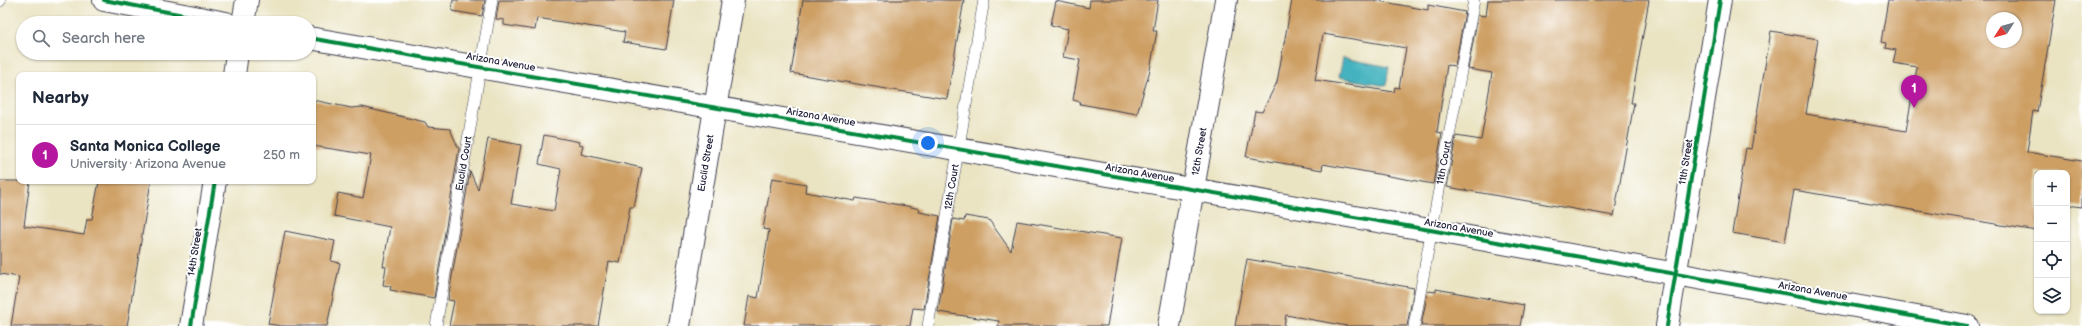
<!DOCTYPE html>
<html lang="en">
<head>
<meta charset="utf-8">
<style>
	body { margin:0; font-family:"Balsamiq Sans",sans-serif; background:#f6f6f7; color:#1f2937 }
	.controls { position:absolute; right:12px; bottom:12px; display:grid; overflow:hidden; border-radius:8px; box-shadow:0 1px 3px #0004 }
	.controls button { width:36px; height:36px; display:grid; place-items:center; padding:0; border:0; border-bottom:1px solid #e0e1e3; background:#fff; color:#1f2937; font:20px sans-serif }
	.compass { position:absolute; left:1986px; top:12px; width:36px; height:36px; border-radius:50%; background:#fff; box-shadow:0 1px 3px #0004; rotate:234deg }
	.you { position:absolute; left:928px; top:143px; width:14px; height:14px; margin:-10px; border:3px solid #fff; border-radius:50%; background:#1a73e8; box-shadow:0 0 0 6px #1a73e833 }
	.badge { display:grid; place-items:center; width:26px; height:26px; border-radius:50%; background:#b5179e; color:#fff; font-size:13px; font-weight:700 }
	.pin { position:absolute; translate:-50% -33px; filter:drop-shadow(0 1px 2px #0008) }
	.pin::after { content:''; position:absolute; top:21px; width:14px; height:12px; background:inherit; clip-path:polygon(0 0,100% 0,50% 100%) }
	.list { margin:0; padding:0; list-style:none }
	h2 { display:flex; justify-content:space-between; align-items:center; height:52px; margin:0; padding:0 16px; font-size:17px }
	h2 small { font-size:13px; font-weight:400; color:#747a83 }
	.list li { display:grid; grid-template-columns:26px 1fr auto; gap:12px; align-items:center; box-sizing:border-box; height:60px; padding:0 16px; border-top:1px solid #e0e1e3 }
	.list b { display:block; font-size:15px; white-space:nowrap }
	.list p { margin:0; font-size:13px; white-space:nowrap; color:#747a83 }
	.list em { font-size:13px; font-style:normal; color:#747a83 }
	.icon { flex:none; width:22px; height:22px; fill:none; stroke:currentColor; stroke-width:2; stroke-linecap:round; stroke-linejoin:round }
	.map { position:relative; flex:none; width:2082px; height:326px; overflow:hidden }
	.search { position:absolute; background:#fff; box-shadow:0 1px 3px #0004; left:16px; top:16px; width:300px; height:44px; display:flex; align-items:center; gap:10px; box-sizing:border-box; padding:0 14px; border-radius:22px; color:#747a83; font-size:15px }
	.panel { position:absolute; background:#fff; box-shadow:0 1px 3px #0004; left:16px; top:72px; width:300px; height:112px; border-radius:8px }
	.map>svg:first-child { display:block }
	.water { fill:#45b3bf; stroke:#346a7d }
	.building { fill:#cd9f64; fill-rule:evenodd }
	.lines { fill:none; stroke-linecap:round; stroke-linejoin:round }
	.service-casing { stroke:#403f4f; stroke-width:12 }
	.minor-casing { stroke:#403f4f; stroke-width:24 }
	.tertiary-casing { stroke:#403f4f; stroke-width:24 }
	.service { stroke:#fff; stroke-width:11 }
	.minor { stroke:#fff; stroke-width:22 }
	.tertiary { stroke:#fff; stroke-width:22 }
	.cycleway-casing { stroke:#fff; stroke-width:6 }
	.cycleway { stroke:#00873e; stroke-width:4 }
	.labels { text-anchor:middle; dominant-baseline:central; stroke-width:4; stroke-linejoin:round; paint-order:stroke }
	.street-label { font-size:10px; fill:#22223b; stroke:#fff }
</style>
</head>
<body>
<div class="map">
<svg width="2082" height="326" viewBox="0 0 2082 326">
	<rect width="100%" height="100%" fill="#fff"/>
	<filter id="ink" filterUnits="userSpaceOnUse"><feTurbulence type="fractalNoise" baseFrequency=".025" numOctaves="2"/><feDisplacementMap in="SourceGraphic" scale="8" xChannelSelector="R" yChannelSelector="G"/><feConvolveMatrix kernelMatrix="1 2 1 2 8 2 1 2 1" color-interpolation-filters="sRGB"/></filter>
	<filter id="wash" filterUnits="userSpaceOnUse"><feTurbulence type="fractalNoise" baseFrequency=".012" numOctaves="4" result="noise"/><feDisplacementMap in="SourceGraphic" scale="16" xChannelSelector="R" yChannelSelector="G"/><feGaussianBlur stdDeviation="0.9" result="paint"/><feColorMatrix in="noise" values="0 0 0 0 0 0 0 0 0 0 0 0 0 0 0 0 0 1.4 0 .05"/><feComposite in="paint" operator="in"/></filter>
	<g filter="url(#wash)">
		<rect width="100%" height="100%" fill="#eae4c3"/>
		<!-- water -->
		<path class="water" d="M1343 58 1389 67 1386 86 1339 77Z"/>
		<g id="blocks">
			<!-- building -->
			<path class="building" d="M453 0H485L482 16 452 11Z
				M499 0H674L666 49 623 42 625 32 537 18 535 30 504 25V20L496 19Z
				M803 0H964L947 99 791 73Z
				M1090 0H1158L1153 31H1157L1150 70 1137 114 1080 104 1081 102 1073 100 1080 60 1063 57 1068 29 1051 25 1056 1 1089 8Z
				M1292 0H1373L1428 10V5L1465 12 1455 66 1447 65 1437 132 1442 133 1433 184 1323 164 1322 170 1246 157 1255 111 1262 112 1277 82ZM1323 34 1406 48 1399 88 1395 87 1394 92 1315 80Z
				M1488 0H1649L1631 103H1634L1629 132 1614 216 1447 187 1456 136 1481 140 1492 73 1468 69 1478 15 1486 16Z
				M1888 0H2056L2037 112 2033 111 2027 152 2082 161V207L2067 205V173H2037V231L1794 190 1785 242 1732 233 1746 148 1751 149 1771 31 1818 39 1806 114 1906 131 1917 67 1893 63 1896 50 1885 48 1886 43 1881 42ZM1992 18H2016V42H1992Z
				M313 100 351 108 362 107 425 122 428 127 450 129 459 149 434 298 390 290 391 286 383 285 386 267 383 266 390 227 334 216 338 193 363 198 371 155 313 146Z
				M544 135 580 142 579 144 583 145 581 154 642 168 634 207H630L620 263 609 261 598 326H449L454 301 448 300 470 171 478 190 488 139 521 145 511 204 554 211 561 169 539 164Z
				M772 178 806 184 805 192 855 201 856 198 907 206 920 209 919 212 940 216 924 309 913 308 910 326H744L749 296 758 298 769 230 763 229Z
				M0 181H30L24 226 84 235 87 219H92L99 181H151L127 326H11L19 277 0 274Z
				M965 216 989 220 1011 251 1017 221 1122 238 1107 326H998L999 321 938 312 953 219 964 221Z
				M285 231 335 241 331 261 340 263 327 326H282L268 324Z
				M1247 259 1414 288 1407 326H1347L1286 315 1284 326H1235Z
				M1436 289 1524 305 1520 326H1421L1428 291 1436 292Z"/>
		</g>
	</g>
	<g filter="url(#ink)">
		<use href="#blocks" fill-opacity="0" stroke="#403f4f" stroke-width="1"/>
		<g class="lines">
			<defs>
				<g id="service">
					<path d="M0 1V0"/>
					<path id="s1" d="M436 326 492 0"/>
					<path id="s2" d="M928 326 984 0"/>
					<path id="s3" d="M1414 326 1474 0"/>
				</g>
				<g id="minor">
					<path d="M104 0 226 23"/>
					<path d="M309 38 1430 230 1967 326"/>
					<path id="s4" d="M679 326 733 0"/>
					<path id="s5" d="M1169 326 1226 0"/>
				</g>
				<path id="tertiary" d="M243 23 247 0
					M234 75 237 53
					M191 326 215 181
					M1667 326 1720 0"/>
			</defs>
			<!-- service casing -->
			<use href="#service" class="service-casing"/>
			<!-- minor casing -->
			<use href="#minor" class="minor-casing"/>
			<!-- tertiary casing -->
			<use href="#tertiary" class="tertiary-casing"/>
			<!-- service -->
			<use href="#service" class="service"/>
			<!-- minor -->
			<use href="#minor" class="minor"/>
			<!-- tertiary -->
			<use href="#tertiary" class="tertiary"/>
			<defs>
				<path id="cycleway" d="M104 0 226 23
					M309 38 1430 230 1967 326
					M191 326 215 181
					M1667 326 1720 0"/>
			</defs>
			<!-- cycleway casing -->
			<use href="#cycleway" class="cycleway-casing"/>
			<!-- cycleway -->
			<use href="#cycleway" class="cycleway"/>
		</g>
	</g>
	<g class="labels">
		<!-- street labels -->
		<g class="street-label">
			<text transform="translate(501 62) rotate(10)">Arizona Avenue</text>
			<text transform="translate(821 117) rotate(10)">Arizona Avenue</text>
			<text stroke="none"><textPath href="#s5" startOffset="177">12th Street</textPath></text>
			<text transform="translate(1686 162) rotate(-81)">11th Street</text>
			<text stroke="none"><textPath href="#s1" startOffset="165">Euclid Court</textPath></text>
			<text stroke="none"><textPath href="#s4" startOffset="165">Euclid Street</textPath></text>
			<text stroke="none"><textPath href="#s3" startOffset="166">11th Court</textPath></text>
			<text transform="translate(1140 173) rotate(10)">Arizona Avenue</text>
			<text stroke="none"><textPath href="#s2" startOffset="141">12th Court</textPath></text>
			<text transform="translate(1459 228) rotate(10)">Arizona Avenue</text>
			<text transform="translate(195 252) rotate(-81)">14th Street</text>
			<text transform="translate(1813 291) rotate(10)">Arizona Avenue</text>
		</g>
	</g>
</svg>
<div class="controls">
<button>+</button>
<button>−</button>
<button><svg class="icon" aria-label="locate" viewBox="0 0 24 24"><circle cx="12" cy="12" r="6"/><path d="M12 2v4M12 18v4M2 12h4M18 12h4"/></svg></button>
<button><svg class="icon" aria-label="layers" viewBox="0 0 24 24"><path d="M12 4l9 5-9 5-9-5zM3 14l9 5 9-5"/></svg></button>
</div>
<svg class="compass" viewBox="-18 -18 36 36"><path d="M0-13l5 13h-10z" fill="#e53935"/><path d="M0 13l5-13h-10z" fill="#747a83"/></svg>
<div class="you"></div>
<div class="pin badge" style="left:1914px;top:108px">1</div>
<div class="search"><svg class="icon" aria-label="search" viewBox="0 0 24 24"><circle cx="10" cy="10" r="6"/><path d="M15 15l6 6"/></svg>Search here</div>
<section class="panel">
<h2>Nearby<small></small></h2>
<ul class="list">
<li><span class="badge">1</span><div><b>Santa Monica College</b><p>University · Arizona Avenue</p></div><em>250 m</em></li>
</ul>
</section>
</div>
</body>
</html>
